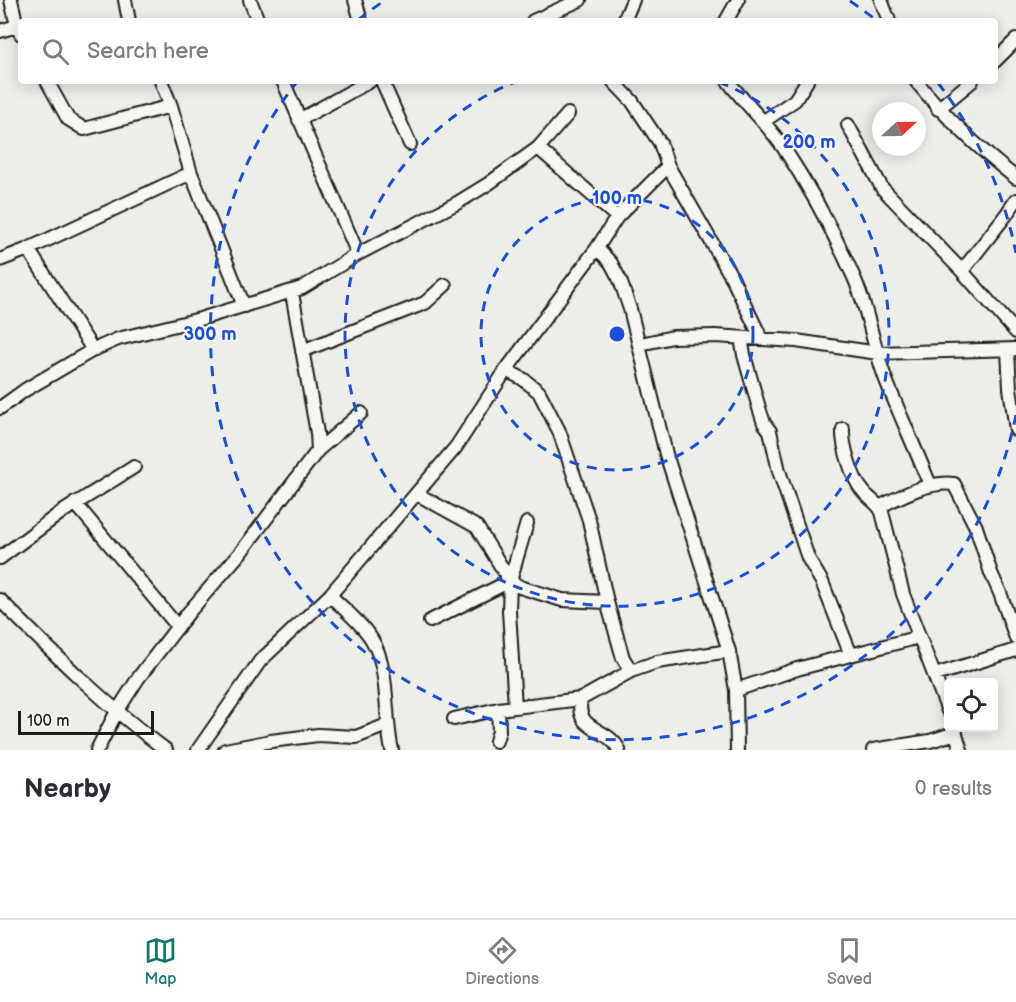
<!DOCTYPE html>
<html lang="en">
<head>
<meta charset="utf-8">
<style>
	body { margin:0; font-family:"Balsamiq Sans",sans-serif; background:#f2f2f3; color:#2b2b33 }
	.controls { position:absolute; right:18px; bottom:18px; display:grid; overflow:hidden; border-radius:6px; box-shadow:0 3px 15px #0003 }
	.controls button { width:54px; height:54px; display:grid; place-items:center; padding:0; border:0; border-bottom:2px solid #e1e1e2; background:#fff; color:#2b2b33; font:30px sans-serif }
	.compass { position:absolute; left:872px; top:102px; width:54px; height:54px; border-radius:50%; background:#fff; box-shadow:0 3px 15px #0003; rotate:68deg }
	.scale { position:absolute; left:18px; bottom:15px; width:136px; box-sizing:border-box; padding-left:6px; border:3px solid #1c1c1c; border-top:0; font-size:16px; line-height:21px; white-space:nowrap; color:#1c1c1c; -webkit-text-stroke:4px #f6f6f2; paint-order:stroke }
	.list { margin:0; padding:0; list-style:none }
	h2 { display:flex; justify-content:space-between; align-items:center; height:78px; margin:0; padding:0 24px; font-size:26px }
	h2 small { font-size:20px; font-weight:400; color:#7c7c81 }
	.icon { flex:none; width:33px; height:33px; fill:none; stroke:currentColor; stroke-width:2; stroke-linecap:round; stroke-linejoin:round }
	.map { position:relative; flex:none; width:1016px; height:750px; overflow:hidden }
	.search { position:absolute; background:#fff; box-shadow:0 3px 15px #0003; left:18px; right:18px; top:18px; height:66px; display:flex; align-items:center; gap:15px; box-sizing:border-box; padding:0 21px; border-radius:6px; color:#7c7c81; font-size:22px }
	.sheet { height:168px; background:#fff }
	nav { display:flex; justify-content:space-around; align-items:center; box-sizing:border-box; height:84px; border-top:2px solid #e1e1e2; background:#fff; font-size:16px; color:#7c7c81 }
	nav a { display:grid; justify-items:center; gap:3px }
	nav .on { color:#0f766e }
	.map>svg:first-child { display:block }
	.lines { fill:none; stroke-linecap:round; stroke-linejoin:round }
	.minor-casing { stroke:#1c1c1c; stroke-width:16 }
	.minor { stroke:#f6f6f2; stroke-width:12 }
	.ring { fill:none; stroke:#1d4ed8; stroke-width:3; stroke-dasharray:10 8 }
	.centre { fill:#1d4ed8; stroke:#f6f6f2; stroke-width:3 }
	.ring-label { font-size:18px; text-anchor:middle; font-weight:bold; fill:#1d4ed8; stroke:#f6f6f2; stroke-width:4.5; stroke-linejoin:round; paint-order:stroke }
</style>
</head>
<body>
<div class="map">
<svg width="1016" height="750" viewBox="0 0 1016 750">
	<rect width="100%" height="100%" fill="#edede9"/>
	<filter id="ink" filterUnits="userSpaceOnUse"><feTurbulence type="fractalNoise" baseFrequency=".0167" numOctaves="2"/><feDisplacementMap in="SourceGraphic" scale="12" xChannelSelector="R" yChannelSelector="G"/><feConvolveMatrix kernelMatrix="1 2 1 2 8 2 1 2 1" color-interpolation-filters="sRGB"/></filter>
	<g filter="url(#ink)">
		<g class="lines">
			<defs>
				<path id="minor" d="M11 0 17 26 21 34
					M125 0 129 21
					M250 0 258 21
					M355 0 361 21
					M881 0 889 21
					M533 21 580 0
					M624 21 633 0
					M726 21 738 0
					M0 31 17 26
					M995 61 1016 40
					M47 81 68 119 84 129 171 106
					M161 81 171 106 191 173 244 306
					M283 81 358 254
					M382 81 410 144
					M613 81 632 101 660 143 668 166 731 276 761 338
					M728 81C745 104 767 123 783 147 809 186 832 229 851 271 868 306 872 344 886 380 900 415 916 450 930 485
					M916 81C946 118 979 149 1016 178
					M938 109 972 81
					M299 120 370 81
					M764 121 795 100 807 81
					M848 125 882 188 962 271 1016 332
					M538 148 617 217
					M597 248 611 263 620 280 630 309 666 454 729 651 736 690 737 750
					M28 249 93 350
					M0 260 28 249 191 173
					M962 271 1006 215 1016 200
					M292 293 317 433 318 450
					M741 338 744 355 759 408 764 423 770 431 779 471 808 558 822 582 851 655
					M640 344 673 337 715 336 796 341 878 353 1016 349
					M302 351 425 303 445 285
					M1008 351 1010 388 1016 430
					M506 370 523 379 539 392 559 431 589 520 607 602 623 658 631 671
					M0 408 25 390 93 350 118 339 200 319 302 288 358 254 457 203 488 184 538 148 568 114
					M843 429C842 444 852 479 863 491 869 499 878 503 882 512L903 594 948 711
					M417 494 477 527 510 581 520 587 562 600 607 602
					M75 503 178 627
					M879 507C901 496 929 481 954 484L976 527 991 573 1000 593 1016 638
					M0 558 59 514 134 467
					M330 595C343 609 362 623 372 640 390 669 384 716 392 750
					M0 600C53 653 105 705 166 750
					M430 621 510 581
					M935 675 1016 650
					M736 690 797 669 919 637
					M515 707 509 611 510 581 527 523
					M454 719 498 709 581 699
					M954 728 961 750
					M496 741 499 731 498 709
					M97 750 116 713 139 677 189 612 241 552 318 450 361 413
					M198 750 260 661 330 595 456 447 506 370 597 248 617 217 668 166
					M225 750 271 741 318 735 356 737 387 725
					M619 750C609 727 574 732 581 699L631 671 657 662 729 651
					M873 750 930 741 956 733"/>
			</defs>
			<!-- minor casing -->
			<use href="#minor" class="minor-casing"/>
			<!-- minor -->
			<use href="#minor" class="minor"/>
		</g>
	</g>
	<!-- distance rings -->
	<g class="ring">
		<circle cx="617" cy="334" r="136"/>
		<path d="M719 82A272 272 0 1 1 515 82"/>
		<path d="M1016 415A407 407 0 1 1 296 83M358 20A407 407 0 0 1 384 1M850 1A407 407 0 0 1 876 20M938 83A407 407 0 0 1 1016 253"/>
	</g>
	<circle cx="617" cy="334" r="9" class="centre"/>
	<g class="ring-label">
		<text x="809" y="148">200 m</text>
		<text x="617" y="204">100 m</text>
		<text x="210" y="340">300 m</text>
	</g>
</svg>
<div class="controls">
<button><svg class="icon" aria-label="locate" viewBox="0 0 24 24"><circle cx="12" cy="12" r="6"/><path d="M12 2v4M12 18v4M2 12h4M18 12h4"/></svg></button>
</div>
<svg class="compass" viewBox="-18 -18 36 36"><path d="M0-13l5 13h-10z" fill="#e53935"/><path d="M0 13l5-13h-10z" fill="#7c7c81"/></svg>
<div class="scale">100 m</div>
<div class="search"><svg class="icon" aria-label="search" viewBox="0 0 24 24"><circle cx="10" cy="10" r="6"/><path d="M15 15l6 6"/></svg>Search here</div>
</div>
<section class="sheet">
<h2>Nearby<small>0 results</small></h2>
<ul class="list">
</ul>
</section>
<nav>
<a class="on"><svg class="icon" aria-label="map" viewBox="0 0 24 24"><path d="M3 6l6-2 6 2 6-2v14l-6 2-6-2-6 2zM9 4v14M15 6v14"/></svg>Map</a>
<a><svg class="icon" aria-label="directions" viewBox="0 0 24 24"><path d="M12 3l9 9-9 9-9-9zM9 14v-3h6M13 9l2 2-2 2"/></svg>Directions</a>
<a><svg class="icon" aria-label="saved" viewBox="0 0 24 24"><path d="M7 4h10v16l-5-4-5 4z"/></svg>Saved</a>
</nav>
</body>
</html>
